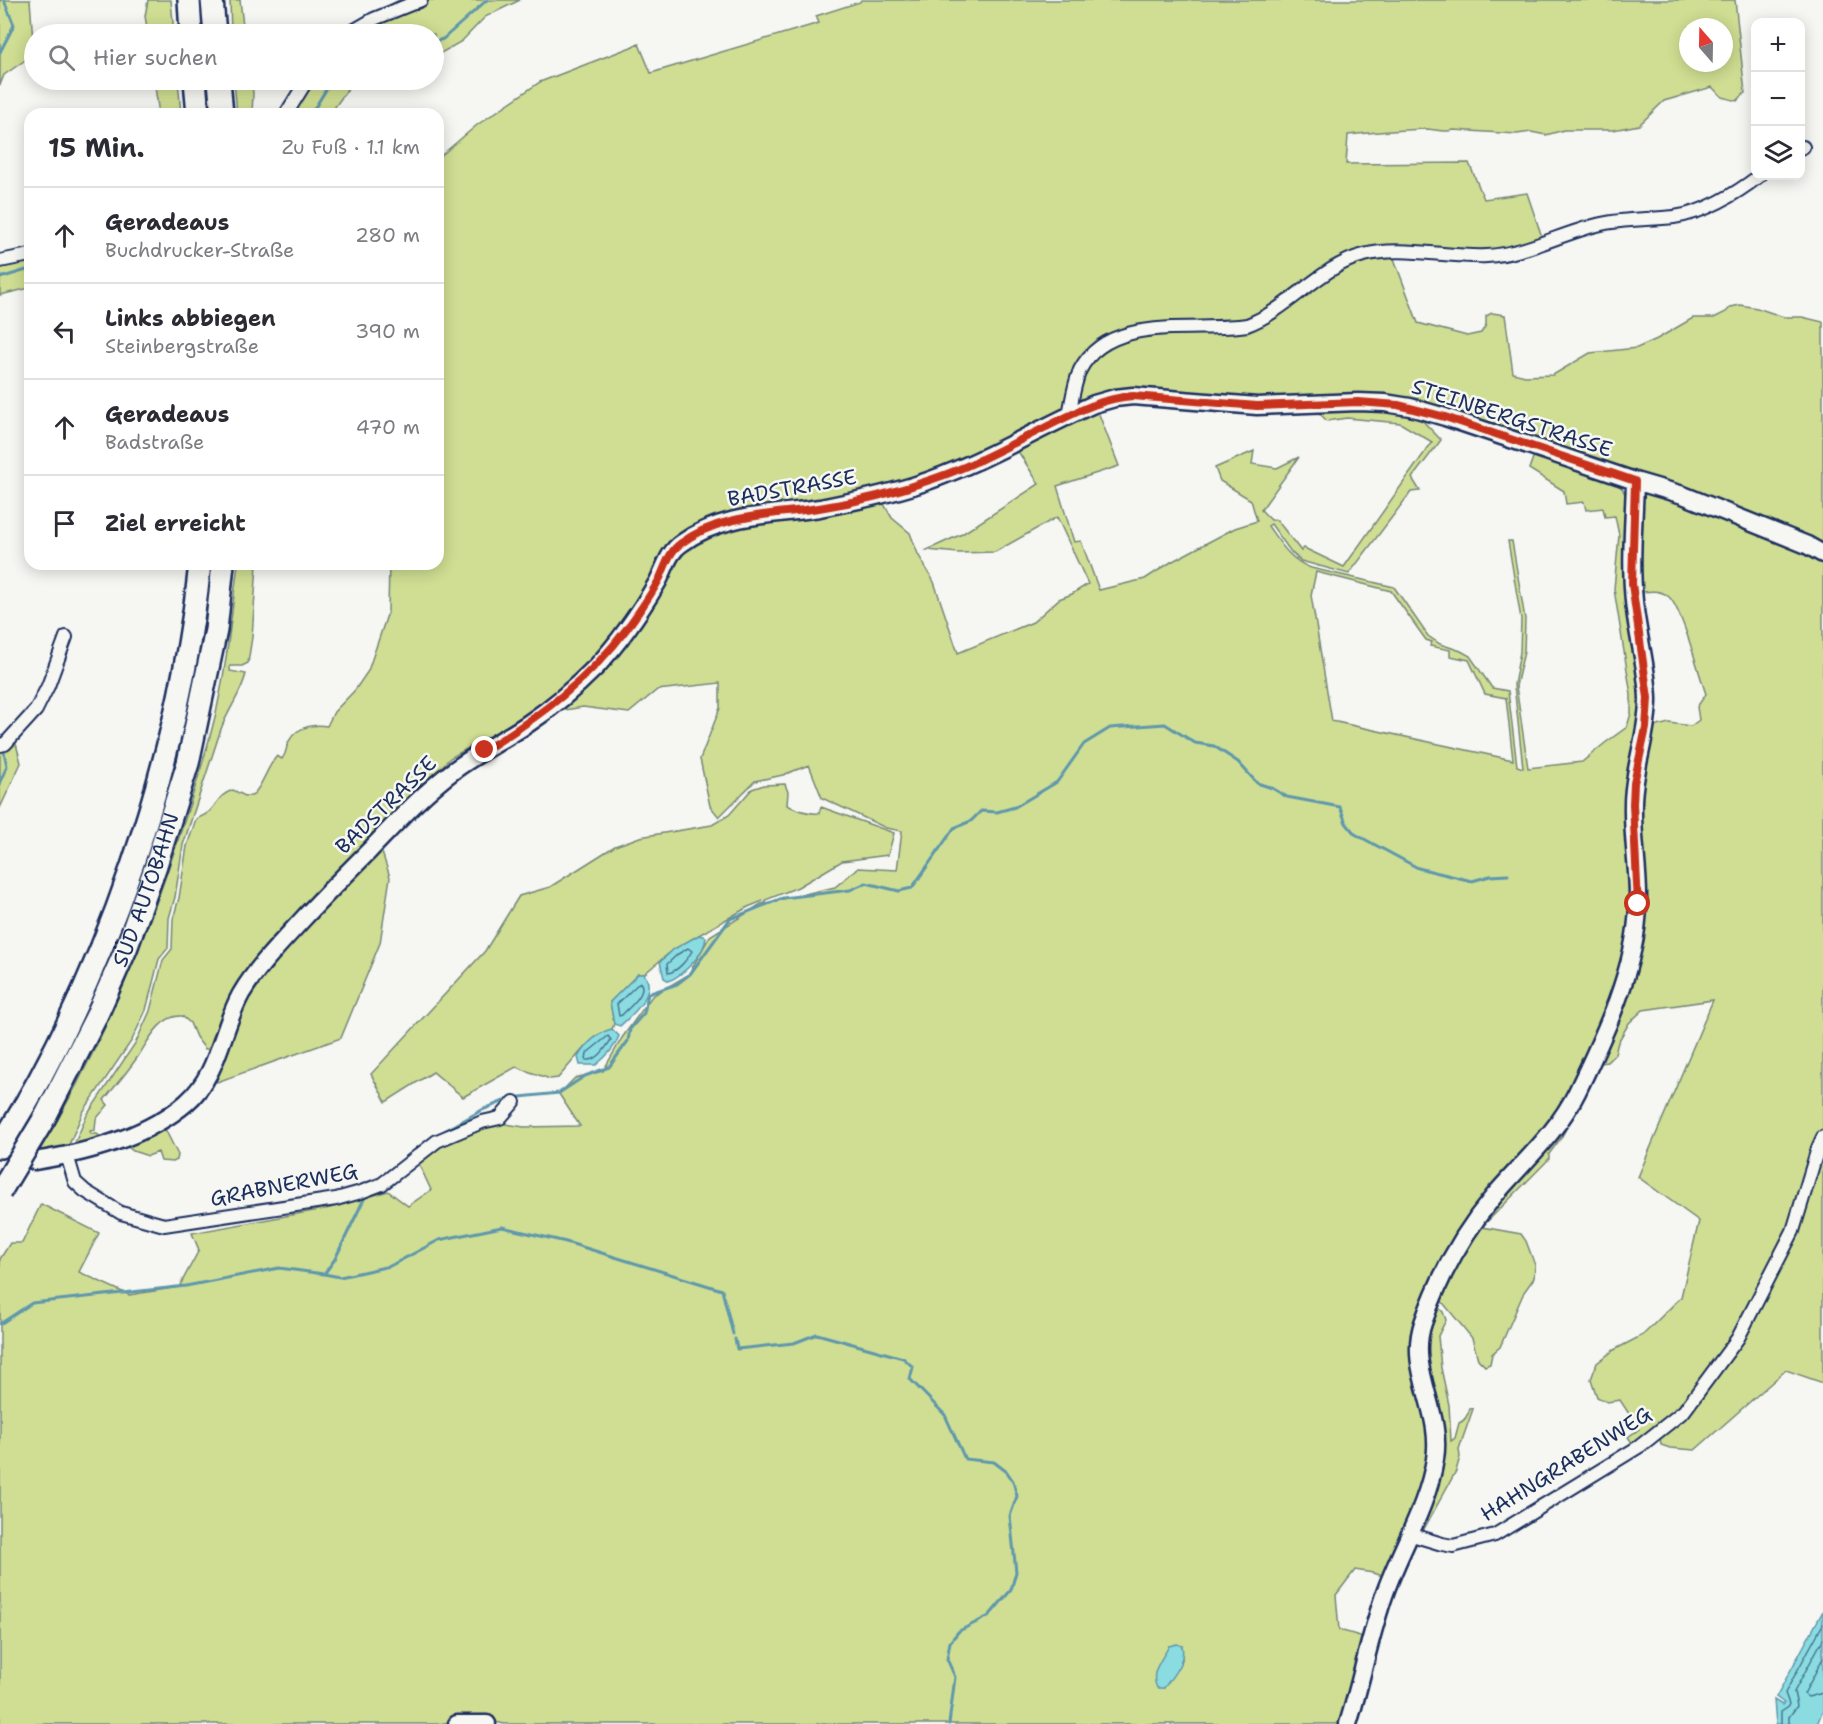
<!DOCTYPE html>
<html lang="de">
<head>
<meta charset="utf-8">
<style>
	body { margin:0; font-family:"Shantell Sans",sans-serif; background:#f2f2f3; color:#2b2b33 }
	.controls { position:absolute; right:18px; top:18px; display:grid; overflow:hidden; border-radius:12px; box-shadow:0 3px 15px #0003 }
	.controls button { width:54px; height:54px; display:grid; place-items:center; padding:0; border:0; border-bottom:2px solid #e1e1e2; background:#fff; color:#2b2b33; font:30px sans-serif }
	.compass { position:absolute; left:1679px; top:18px; width:54px; height:54px; border-radius:50%; background:#fff; box-shadow:0 3px 15px #0003; rotate:340deg }
	.stop { position:absolute; width:18px; height:18px; margin:-14px; border:4px solid #c8321e; border-radius:50%; background:#fff }
	.stop.end { background:#c8321e; border-color:#fff; box-shadow:0 2px 6px #0008 }
	.list { margin:0; padding:0; list-style:none }
	h2 { display:flex; justify-content:space-between; align-items:center; height:78px; margin:0; padding:0 24px; font-size:26px }
	h2 small { font-size:20px; font-weight:400; color:#7c7c81 }
	.list li { display:grid; grid-template-columns:39px 1fr auto; gap:18px; align-items:center; box-sizing:border-box; height:96px; padding:0 24px; border-top:2px solid #e1e1e2 }
	.list b { display:block; font-size:22px; white-space:nowrap }
	.list p { margin:0; font-size:20px; white-space:nowrap; color:#7c7c81 }
	.list em { font-size:20px; font-style:normal; color:#7c7c81 }
	.icon { flex:none; width:33px; height:33px; fill:none; stroke:currentColor; stroke-width:2; stroke-linecap:round; stroke-linejoin:round }
	.map { position:relative; flex:none; width:1823px; height:1724px; overflow:hidden }
	.search { position:absolute; background:#fff; box-shadow:0 3px 15px #0003; left:24px; top:24px; width:420px; height:66px; display:flex; align-items:center; gap:15px; box-sizing:border-box; padding:0 21px; border-radius:33px; color:#7c7c81; font-size:22px }
	.panel { position:absolute; background:#fff; box-shadow:0 3px 15px #0003; left:24px; top:108px; width:420px; height:462px; border-radius:18px }
	.map>svg:first-child { display:block }
	.green { fill:#cfde92; stroke:#758678; stroke-width:1.5; fill-rule:evenodd }
	.water { fill:#8adce1; stroke:#5e97ad; stroke-width:1.5 }
	.lines { fill:none; stroke-linecap:round; stroke-linejoin:round }
	.shore { stroke:#477492; stroke-width:1.5 }
	.stream { stroke:#5e97ad; stroke-width:3 }
	.street-casing { stroke:#1b2f5e; stroke-width:16 }
	.secondary-casing { stroke:#1b2f5e; stroke-width:21 }
	.highway-casing { stroke:#1b2f5e; stroke-width:26 }
	.street { stroke:#f6f6f2; stroke-width:12 }
	.secondary { stroke:#f6f6f2; stroke-width:16 }
	.highway { stroke:#f6f6f2; stroke-width:21 }
	.highway-bridge-casing { stroke:#1b2f5e; stroke-width:26; stroke-linecap:butt }
	.highway-bridge { stroke:#f6f6f2; stroke-width:21 }
	.route { stroke:#c8321e; stroke-width:8 }
	.labels { text-anchor:middle; dominant-baseline:central; stroke-width:5; stroke-linejoin:round; paint-order:stroke }
	.street-label { font-size:21px; fill:#1b2f5e; stroke:#f6f6f2 }
</style>
</head>
<body>
<div class="map">
<svg width="1823" height="1724" viewBox="0 0 1823 1724">
	<rect width="100%" height="100%" fill="#f6f6f2"/>
	<filter id="ink" filterUnits="userSpaceOnUse"><feTurbulence type="fractalNoise" baseFrequency=".0167" numOctaves="2"/><feDisplacementMap in="SourceGraphic" scale="12" xChannelSelector="R" yChannelSelector="G"/><feConvolveMatrix kernelMatrix="1 2 1 2 8 2 1 2 1" color-interpolation-filters="sRGB"/></filter>
	<g filter="url(#ink)">
		<!-- green -->
		<path class="green" d="M0 0H30L34 54 4 75 0 85Z
			M148 0H171L174 34H148L145 16Z
			M230 0H240L244 34H231Z
			M399 0H520L485 17 462 41 434 57V34H355L385 19 382 9Z
			M861 0H1735L1745 93 1737 101 1722 97 1712 87 1664 101 1639 125 1613 130H1564L1546 135 1531 132 1517 134 1454 130C1443 133 1435 129 1425 129 1399 130 1374 132 1348 135L1346 164 1469 163 1484 199 1527 193 1543 240 1500 252H1365L1255 319 1147 327 1088 356 1068 408 881 499 892 518 910 533 918 554 934 582 958 653 1033 622 1059 599 1072 594 1088 584 1057 517 995 552 959 553 927 550 962 534 1039 484 1016 448 1097 409 1119 466 1057 486 1074 542 1081 541 1099 590 1145 579 1171 562 1235 528 1257 521 1251 500 1220 481 1215 468 1254 451 1252 464 1277 468 1299 457 1261 510 1271 520H1277L1301 551 1304 548 1344 567 1432 442 1400 423 1347 418 1327 421 1316 410 1386 409 1423 416 1422 420 1441 440 1412 478 1420 491 1411 492 1349 574 1301 561 1291 552 1271 524 1268 526C1281 544 1290 560 1311 568L1394 587 1428 636 1440 644 1461 651 1470 656 1492 688 1508 691 1517 766 1523 768 1514 685 1520 652 1521 619 1508 541H1512L1525 619 1524 652 1516 686 1528 768 1582 762 1605 743 1627 727 1631 713V695L1614 589 1619 535 1615 516 1605 517 1603 508 1586 510 1584 502 1566 504 1564 491 1529 469 1534 455 1615 482 1622 488 1627 498 1641 668 1634 891 1619 980 1572 1093 1494 1191 1422 1314 1432 1458 1387 1577 1373 1573 1355 1570 1336 1595 1339 1630 1367 1638 1345 1724H504C481 1718 463 1718 440 1724H0V1259L10 1243H22L41 1204 99 1233 79 1272 129 1295 179 1287 199 1250 192 1233 330 1208 388 1191 408 1206 431 1190 419 1164 431 1150 493 1122 524 1127 580 1126 559 1094 575 1078 603 1071 622 1038 652 996 688 975 710 936 761 904 835 887 858 868 897 870 902 831 886 828 822 798 809 765 783 775 755 781 719 817 710 806 700 759 720 708V683L657 690 629 713 583 707 523 717 450 758 376 834 390 877 380 943 341 1038 217 1082 214 1049H205L196 1037 190 1023 182 1016C161 1014 148 1041 139 1055 128 1071 116 1085 104 1100L108 1105 96 1119 95 1130 90 1131 91 1134H97L102 1138 74 1145 87 1115 136 1042 150 1011 163 960 172 949 173 919 179 898 187 846 196 819C200 817 206 815 210 811 219 801 219 795 233 790L245 796H252C264 784 266 768 277 756L282 759C286 754 286 751 287 746 293 728 311 723 327 726L334 712 355 690 368 671 388 612 389 564H438V158L477 125 540 82 639 44 651 73 819 23 816 16 860 2ZM1688 27H1724V63H1688ZM1316 572 1391 591 1426 640 1432 642 1430 646 1450 650V656L1469 660 1485 694 1506 698 1513 760 1332 721 1311 595ZM1169 1646H1182V1660L1164 1687 1165 1655Z
			M154 80H178L181 114H159Z
			M234 80H251L253 93 252 114H237Z
			M312 80H354L330 114H291Z
			M1393 256 1418 323 1467 336 1481 333 1486 325V316L1492 313 1505 315 1513 373 1525 376 1553 375 1590 353 1637 348 1657 339 1693 318H1714L1726 312 1731 307 1740 305 1757 308 1784 317H1802L1823 322V550L1446 412 1079 403V385L1084 371 1104 349 1131 336 1236 330 1327 278 1366 258Z
			M30 259V288L0 295V265Z
			M1635 481 1823 561V1383L1786 1370 1695 1450 1670 1448 1661 1445 1659 1429 1635 1447 1628 1437 1639 1429 1620 1400 1607 1402 1597 1397 1591 1379 1597 1363 1614 1350 1643 1335 1681 1297 1699 1221 1638 1177 1713 1000 1643 1010 1629 1023 1618 1042 1615 1054 1607 1062 1601 1063 1561 1138 1549 1154V1159L1482 1227 1521 1234 1526 1241 1535 1265 1534 1278 1524 1292 1500 1347 1492 1354 1490 1364 1485 1366 1478 1359 1472 1338 1439 1298 1469 1237 1533 1160 1627 983 1637 804 1650 728 1669 723 1691 726 1699 720 1697 707 1706 694C1699 674 1682 609 1669 597 1661 589 1647 591 1638 593Z
			M238 564H257L252 637 248 663 242 666H230V671L246 674C241 694 228 710 221 729L183 845 175 897 169 918 168 948 159 959 146 1010 132 1040 83 1112 68 1147 37 1155C94 1062 136 964 171 861 187 814 203 766 215 717 227 667 231 615 238 564Z
			M15 740 21 763 0 808V752Z
			M785 784 788 792 787 805C797 810 807 814 819 813L821 807 894 833 888 855 842 861 798 887 748 907 674 949 644 974H638L610 1002 614 1024 612 1029 598 1035 583 1049 558 1078 550 1079 516 1067 463 1097 433 1072 386 1102 371 1074 485 951 519 896 550 887 615 846 640 837 712 825 729 815 752 789 764 785Z
			M164 1127 178 1155 177 1160 173 1162 161 1161 158 1152 148 1156 133 1151 124 1144Z
			M1437 1306 1443 1312 1446 1320 1438 1336 1441 1368 1449 1405 1451 1441 1455 1438 1459 1423C1465 1421 1468 1415 1470 1408L1473 1409 1459 1449 1460 1457 1456 1471 1424 1529V1533L1422 1534 1419 1528 1435 1484 1422 1352Z"/>
		<!-- water -->
		<path class="water" d="M699 935 706 937C705 954 684 974 669 981L664 978 660 962 674 949Z
			M638 974H644C658 993 633 1014 620 1026L614 1024 610 1002Z
			M612 1029 619 1036C615 1048 606 1057 596 1065H580L578 1057C585 1045 598 1032 612 1029Z
			M1823 1611V1710L1817 1724H1776L1774 1700 1782 1705 1784 1703 1776 1697Z
			M1177 1644 1182 1646C1186 1661 1173 1675 1164 1688H1157C1149 1672 1162 1660 1169 1646Z"/>
		<g class="lines">
			<!-- shore -->
			<path class="shore" d="M688 948 692 951C688 959 677 972 668 973L667 964 678 954Z
				M640 982C648 993 630 1006 622 1015L619 1016 617 1004Z
				M608 1036 611 1040C604 1050 598 1061 586 1060L587 1053Z
				M1823 1658 1804 1694 1808 1697 1823 1693
				M1781 1724V1712L1787 1708 1789 1704 1785 1693 1823 1624
				M1789 1724V1717L1797 1706 1794 1692 1823 1639"/>
			<!-- stream -->
			<path class="stream" d="M380 34 388 31 407 34
				M434 42 443 39 487 0
				M0 52 14 25 4 0
				M311 114 332 80
				M0 278 30 269
				M0 782 7 766 3 747
				M520 1097 559 1093 585 1076 609 1067 628 1041 630 1029 644 1013 648 994 677 984 690 974 730 919 783 898 850 890 866 883 899 891 912 888 954 828 971 821 981 811 997 812 1015 807 1057 782 1084 744 1110 728 1165 724 1195 743 1214 746 1238 762 1257 783 1272 788 1287 797 1340 807 1346 823 1355 834 1418 868 1472 881 1490 876 1508 875
				M441 1133 482 1110 504 1101
				M324 1274 340 1277 390 1266 439 1240 502 1227 566 1242 722 1290 733 1334
				M0 1324 32 1303 186 1286 279 1268 324 1274 335 1259 366 1195
				M735 1339 737 1349 794 1343 817 1334 903 1358 913 1367 910 1379 945 1415 965 1459 994 1462 1007 1472 1013 1481 1017 1496 1010 1516 1016 1572 1011 1590 989 1616 959 1631 950 1642 947 1659 955 1677 949 1724"/>
			<defs>
				<path id="street" d="M348 34 374 19 421 0
					M286 114 307 80
					M1800 148 1803 147
					M0 261 30 255
					M1069 415C1072 400 1074 384 1080 370 1109 313 1196 333 1247 325 1290 309 1320 266 1364 255 1400 245 1450 258 1487 256 1525 254 1560 234 1597 225 1622 218 1648 220 1674 217 1704 213 1736 194 1759 176
					M0 745 5 744 36 710 48 686 66 637
					M67 1155 75 1182 85 1191 121 1213 164 1225 336 1199 361 1192 382 1184 437 1141 482 1122 500 1118 514 1102
					M1409 1534 1442 1544 1453 1546 1495 1535 1640 1446 1684 1411 1738 1338 1793 1231 1818 1148 1823 1137"/>
				<path id="secondary" d="M34 1161C87 1153 145 1138 186 1103 219 1075 221 1030 241 994 257 967 281 943 302 920 324 896 346 874 369 851 396 823 422 794 453 771 477 753 504 740 529 723 553 707 576 687 597 666 620 641 640 612 657 583 665 569 668 552 682 543 721 514 774 515 820 508 851 502 883 495 913 486 977 466 1033 431 1094 404L1115 398 1133 396 1257 406 1358 402 1385 403 1410 407 1445 417 1635 481 1683 495 1807 545 1823 554
					M457 1724H487
					M1348 1724C1362 1680 1370 1633 1386 1590 1402 1546 1428 1505 1435 1459 1443 1411 1407 1370 1423 1323 1439 1277 1463 1233 1494 1196 1523 1162 1557 1133 1577 1092 1604 1036 1637 967 1638 904 1639 871 1632 838 1633 804 1633 769 1648 735 1648 699 1647 666 1637 634 1634 601 1630 561 1634 521 1635 481"/>
				<g id="highway">
					<path d="M189 0 191 34"/>
					<path d="M212 0 215 34"/>
					<path d="M195 80 198 114"/>
					<path d="M219 80 222 114"/>
					<path id="s1" d="M45 1117 95 1019 126 949 155 868 188 763 216 630 223 564"/>
					<path d="M0 1147C106 977 179 763 200 564"/>
				</g>
			</defs>
			<!-- street casing -->
			<use href="#street" class="street-casing"/>
			<!-- secondary casing -->
			<use href="#secondary" class="secondary-casing"/>
			<!-- highway casing -->
			<use href="#highway" class="highway-casing"/>
			<!-- street -->
			<use href="#street" class="street"/>
			<!-- secondary -->
			<use href="#secondary" class="secondary"/>
			<!-- highway -->
			<use href="#highway" class="highway"/>
			<defs>
				<path id="highway-bridge" d="M0 1192 45 1117"/>
			</defs>
			<!-- highway-bridge casing -->
			<use href="#highway-bridge" class="highway-bridge-casing"/>
			<!-- highway-bridge -->
			<use href="#highway-bridge" class="highway-bridge"/>
		</g>
	</g>
	<g class="lines" filter="url(#ink)">
		<!-- route -->
		<path class="route" d="M485 750C540 716 589 680 628 627 639 612 651 595 660 578 666 565 669 552 680 544 719 514 773 515 819 508 857 502 897 492 933 479 972 466 1008 446 1044 428 1073 414 1100 398 1133 396L1257 406 1358 402 1398 405 1445 417 1635 481 1632 584 1648 698 1646 728 1634 783 1633 804 1638 904"/>
	</g>
	<g class="labels">
		<!-- street labels -->
		<g class="street-label">
			<text transform="translate(1512 418) rotate(18)">STEINBERGSTRASSE</text>
			<text transform="translate(792 488) rotate(-10)">BADSTRASSE</text>
			<text transform="translate(386 805) rotate(-44)">BADSTRASSE</text>
			<text stroke="none"><textPath href="#s1" startOffset="249">SÜD AUTOBAHN</textPath></text>
			<text transform="translate(284 1185) rotate(-11)">GRABNERWEG</text>
			<text transform="translate(1566 1464) rotate(-32)">HAHNGRABENWEG</text>
		</g>
	</g>
</svg>
<div class="controls">
<button>+</button>
<button>−</button>
<button><svg class="icon" aria-label="layers" viewBox="0 0 24 24"><path d="M12 4l9 5-9 5-9-5zM3 14l9 5 9-5"/></svg></button>
</div>
<svg class="compass" viewBox="-18 -18 36 36"><path d="M0-13l5 13h-10z" fill="#e53935"/><path d="M0 13l5-13h-10z" fill="#7c7c81"/></svg>
<div class="stop" style="left:1638px;top:904px"></div>
<div class="stop end" style="left:485px;top:750px"></div>
<div class="search"><svg class="icon" aria-label="search" viewBox="0 0 24 24"><circle cx="10" cy="10" r="6"/><path d="M15 15l6 6"/></svg>Hier suchen</div>
<section class="panel">
<h2>15 Min.<small>Zu Fuß · 1.1 km</small></h2>
<ul class="list">
<li><svg class="icon" aria-label="ahead" viewBox="0 0 24 24"><path d="M12 20V5M6 11l6-6 6 6"/></svg><div><b>Geradeaus</b><p>Buchdrucker-Straße</p></div><em>280 m</em></li>
<li><svg class="icon" aria-label="left" viewBox="0 0 24 24"><path d="M17 20v-9H6M10 6l-5 5 5 5"/></svg><div><b>Links abbiegen</b><p>Steinbergstraße</p></div><em>390 m</em></li>
<li><svg class="icon" aria-label="ahead" viewBox="0 0 24 24"><path d="M12 20V5M6 11l6-6 6 6"/></svg><div><b>Geradeaus</b><p>Badstraße</p></div><em>470 m</em></li>
<li><svg class="icon" aria-label="arrive" viewBox="0 0 24 24"><path d="M6 21V4h12l-3 4 3 4H6"/></svg><div><b>Ziel erreicht</b></div></li>
</ul>
</section>
</div>
</body>
</html>
